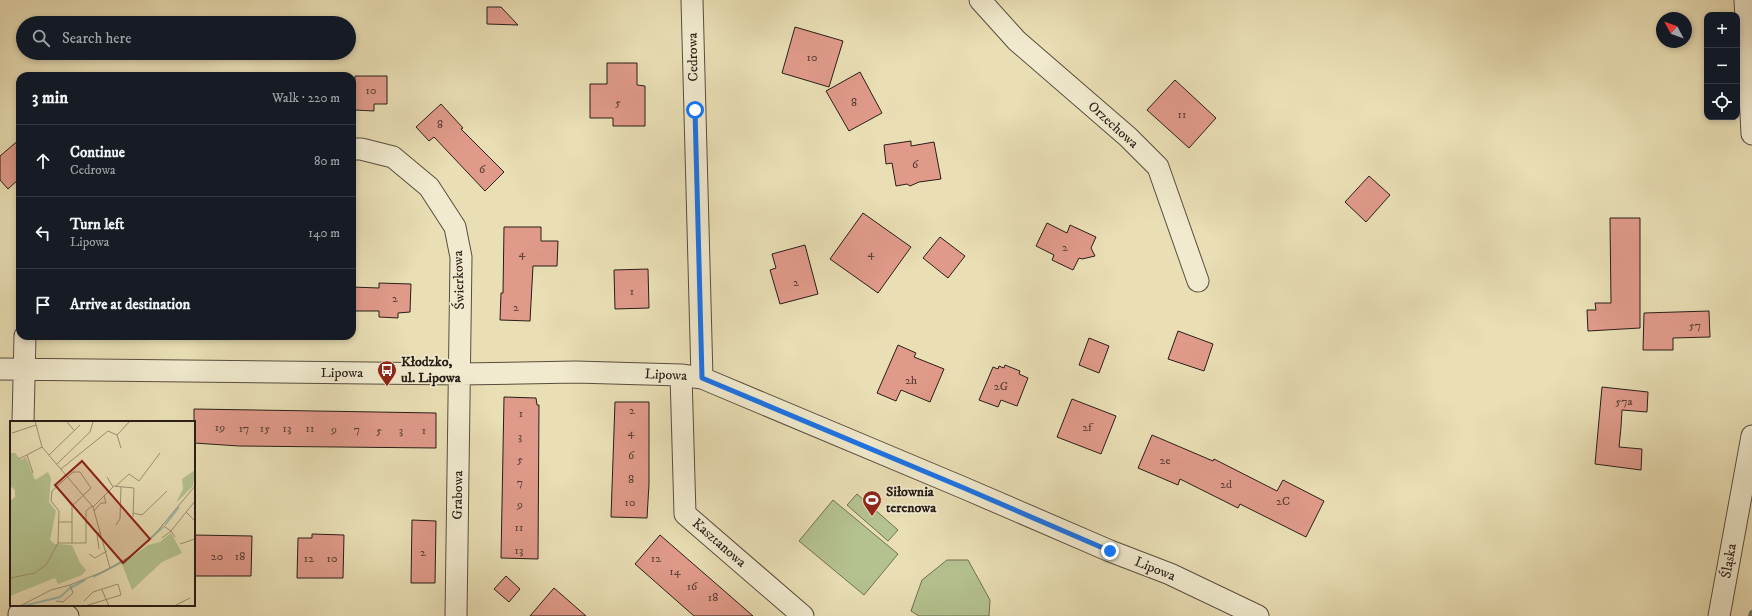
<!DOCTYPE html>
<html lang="en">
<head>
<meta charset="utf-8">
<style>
	body { margin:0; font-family:"IM FELL DW Pica",serif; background:#20242c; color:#f1f3f6 }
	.controls { position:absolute; right:12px; top:12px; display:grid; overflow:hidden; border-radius:8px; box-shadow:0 2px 6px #0003 }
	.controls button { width:36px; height:36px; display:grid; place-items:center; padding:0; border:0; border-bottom:1px solid #363941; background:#171b24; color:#f1f3f6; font:20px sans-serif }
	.compass { position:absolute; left:1656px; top:12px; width:36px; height:36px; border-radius:50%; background:#171b24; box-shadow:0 2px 6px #0003; rotate:311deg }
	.stop { position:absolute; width:12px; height:12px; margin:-9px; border:3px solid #1a73e8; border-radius:50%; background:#fff }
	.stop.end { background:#1a73e8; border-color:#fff; box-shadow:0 1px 4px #0008 }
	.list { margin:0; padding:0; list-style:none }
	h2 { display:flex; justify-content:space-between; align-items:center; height:52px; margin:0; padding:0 16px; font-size:17px }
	h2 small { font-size:13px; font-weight:400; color:#9ea1a6 }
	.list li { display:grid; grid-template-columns:26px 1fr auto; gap:12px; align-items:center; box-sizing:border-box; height:72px; padding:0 16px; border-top:1px solid #363941 }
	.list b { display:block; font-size:15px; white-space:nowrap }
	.list p { margin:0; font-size:13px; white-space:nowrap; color:#9ea1a6 }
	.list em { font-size:13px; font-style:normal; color:#9ea1a6 }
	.icon { flex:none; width:22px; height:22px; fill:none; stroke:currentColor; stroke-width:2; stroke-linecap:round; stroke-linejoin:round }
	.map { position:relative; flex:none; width:1752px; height:616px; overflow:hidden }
	.search { position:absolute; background:#171b24; box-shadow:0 2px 6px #0003; left:16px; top:16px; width:340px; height:44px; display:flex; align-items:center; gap:10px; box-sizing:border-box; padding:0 14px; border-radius:22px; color:#9ea1a6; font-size:15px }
	.panel { position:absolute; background:#171b24; box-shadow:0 2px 6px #0003; left:16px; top:72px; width:340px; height:268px; border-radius:12px }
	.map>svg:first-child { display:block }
	.green { fill:#b4c28f; stroke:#6e7053 }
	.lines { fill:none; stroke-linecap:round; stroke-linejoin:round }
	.stream { stroke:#6b7d70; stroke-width:6 }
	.building { fill:#e09a8a; stroke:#281e17 }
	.minor-casing { stroke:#584e3e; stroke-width:23 }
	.minor { stroke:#f1eace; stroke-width:21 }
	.route { stroke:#1a73e8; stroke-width:5 }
	.labels { text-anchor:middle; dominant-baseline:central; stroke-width:3.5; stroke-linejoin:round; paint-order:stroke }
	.number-label { font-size:12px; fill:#563d34 }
	.street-label { font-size:14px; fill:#281e17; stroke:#f1eace }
	.poi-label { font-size:14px; font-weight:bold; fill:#281e17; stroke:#f1eace; text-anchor:start }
	.inset-river { fill:none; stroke:#97bcac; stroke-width:2 }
	.inset-road { fill:none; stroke:#9c9175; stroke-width:1 }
	.view { fill:#8f2418; fill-opacity:0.15; stroke:#8f2418; stroke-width:2 }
	.inset-edge { fill:none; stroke:#281e17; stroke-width:2 }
</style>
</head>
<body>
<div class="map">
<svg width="1752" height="616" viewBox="0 0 1752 616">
	<rect width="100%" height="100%" fill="#e9deb4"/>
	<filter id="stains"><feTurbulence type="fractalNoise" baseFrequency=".005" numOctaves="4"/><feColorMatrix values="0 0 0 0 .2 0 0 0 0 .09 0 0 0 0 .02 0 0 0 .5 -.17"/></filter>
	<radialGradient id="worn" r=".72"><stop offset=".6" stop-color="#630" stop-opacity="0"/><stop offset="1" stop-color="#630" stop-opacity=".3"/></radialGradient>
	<!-- green -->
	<path class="green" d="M857 494 898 530 888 541 847 505Z
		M833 500 898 554 864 595 799 541Z
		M947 560H968L990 600 989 616H919L911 611 922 580Z"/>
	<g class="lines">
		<!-- stream -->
		<path class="stream" d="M1751 616 1752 613"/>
	</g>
	<!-- building -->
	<path class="building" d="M487 7H501L518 25 487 24Z
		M795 27 843 41 829 87 782 73Z
		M607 63H637V85L645 86V126H613V118H590V84H607Z
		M860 72 882 113 849 131 826 91Z
		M355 76H387V104H374V111L355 110Z
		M1175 80 1216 118 1189 148 1147 110Z
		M441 104 463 128 461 129 504 172 485 191 434 137 429 141 416 127Z
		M20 139V178L8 189 0 180V156Z
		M911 141V146L934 142 941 179 919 182 910 186 907 184 896 186 892 163 886 164 884 145Z
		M1369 176 1390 195 1366 222 1345 202Z
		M863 213 911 247 878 293 830 259Z
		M1610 218H1640V328L1588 331 1587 310H1596L1595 303H1611Z
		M1047 223 1067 233 1070 225 1096 237 1091 248 1095 256 1082 259 1079 258 1073 270 1052 260 1054 255 1036 246Z
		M504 227H541V241H558L557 266H533L530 321 500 320 501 293H503Z
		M940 237 965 256 948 278 923 258Z
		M805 245 818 294 780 304 770 270 776 268 772 254Z
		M648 269 649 308 615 309 614 270Z
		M379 283 411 284 410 312 398 313V318L379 317V311H352V287L379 288Z
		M1709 311 1710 337 1673 338V350H1643L1644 313Z
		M1178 331 1213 344 1204 371 1168 359Z
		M1089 338 1109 346 1099 373 1079 365Z
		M898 345 916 353 914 357 944 369 930 402 901 390 896 401 877 393Z
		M1005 365 1020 371 1019 374 1028 378 1017 406 1001 400 998 407 979 400 993 367 998 369 999 366 1004 368Z
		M1602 387 1648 392 1647 412 1622 410 1621 427 1619 447 1642 449 1641 470 1595 464Z
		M504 397 536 398 537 405H539L538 559 501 558Z
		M1072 399 1116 416 1101 454 1057 437Z
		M615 402H649V484L647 518 611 517Z
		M194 409 436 413V448L239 446 194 443Z
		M1152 435 1213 461 1214 459 1277 491 1283 480 1324 501 1306 537 1240 504 1238 508 1180 479 1178 485 1138 468Z
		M412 520 436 521 435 583H411Z
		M312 534 344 535 343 578H297L298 538H312Z
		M194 535 252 536 251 576H194Z
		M660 535 729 595 753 616H694L635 564Z
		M506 576 520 589 509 602 494 589Z
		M554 588 586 616H530Z"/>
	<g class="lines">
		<defs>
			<path id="minor" d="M692 0 702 378
				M980 0 1017 41 1128 137 1158 167 1198 281
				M1745 0 1752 134
				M352 149H361L393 157 429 187 455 227 461 257 456 616
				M0 369 460 374 576 372 681 375 702 378 964 488 1110 551 1170 574 1258 616
				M681 375 685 514 803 616
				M23 422 25 336
				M19 614 68 616
				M1719 616 1752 436"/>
		</defs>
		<!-- minor casing -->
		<use href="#minor" class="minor-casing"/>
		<!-- minor -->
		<use href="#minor" class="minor"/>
	</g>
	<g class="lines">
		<!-- route -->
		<path class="route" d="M695 110 702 378 964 488 1110 551"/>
	</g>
	<!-- icons -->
	<defs>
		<symbol id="bus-pin" viewBox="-11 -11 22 30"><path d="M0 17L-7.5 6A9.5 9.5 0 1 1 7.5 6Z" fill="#8f2418" stroke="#f1eace"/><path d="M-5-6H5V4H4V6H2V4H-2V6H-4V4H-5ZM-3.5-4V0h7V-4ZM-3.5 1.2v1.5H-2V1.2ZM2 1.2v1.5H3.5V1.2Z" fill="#fff"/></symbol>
		<symbol id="stadium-pin" viewBox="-11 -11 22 30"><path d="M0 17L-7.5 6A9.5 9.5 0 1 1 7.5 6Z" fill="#8f2418" stroke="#f1eace"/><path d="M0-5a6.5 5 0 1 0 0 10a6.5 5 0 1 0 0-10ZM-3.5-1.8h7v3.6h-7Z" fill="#fff"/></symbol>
	</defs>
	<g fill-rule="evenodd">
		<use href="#bus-pin" x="376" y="359" width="22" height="30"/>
		<use href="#stadium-pin" x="861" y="489" width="22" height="30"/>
	</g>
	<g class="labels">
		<!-- number labels -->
		<g class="number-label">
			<text x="812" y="57">10</text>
			<text x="371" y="90">10</text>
			<text x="618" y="102">5</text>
			<text x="854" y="102">8</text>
			<text x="1182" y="114">11</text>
			<text x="440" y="124">8</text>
			<text x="915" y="164">6</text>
			<text x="482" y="169">6</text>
			<text x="1065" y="247">2</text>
			<text x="522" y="253">4</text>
			<text x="871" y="253">4</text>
			<text x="796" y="282">2</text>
			<text x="632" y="291">1</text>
			<text x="395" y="298">2</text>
			<text x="516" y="307">2</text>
			<text x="1695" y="325">57</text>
			<text x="911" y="380">2h</text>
			<text x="1001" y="386">2G</text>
			<text x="1624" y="401">57a</text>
			<text x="632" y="410">2</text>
			<text x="521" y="413">1</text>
			<text x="220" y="427">19</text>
			<text x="1087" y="427">2f</text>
			<text x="244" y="428">17</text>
			<text x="265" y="428">15</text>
			<text x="287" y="428">13</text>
			<text x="310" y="428">11</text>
			<text x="334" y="429">9</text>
			<text x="357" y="429">7</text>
			<text x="379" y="430">5</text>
			<text x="401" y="430">3</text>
			<text x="424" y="430">1</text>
			<text x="631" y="432">4</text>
			<text x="520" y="436">3</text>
			<text x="631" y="455">6</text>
			<text x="520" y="459">5</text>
			<text x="1165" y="460">2e</text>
			<text x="631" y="479">8</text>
			<text x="520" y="482">7</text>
			<text x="1226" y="484">2d</text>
			<text x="1283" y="501">2C</text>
			<text x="630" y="502">10</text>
			<text x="520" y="504">9</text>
			<text x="519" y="527">11</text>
			<text x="519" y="550">13</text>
			<text x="423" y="552">2</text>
			<text x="217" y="556">20</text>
			<text x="240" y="556">18</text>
			<text x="309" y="558">12</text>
			<text x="332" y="558">10</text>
			<text x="656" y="558">12</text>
			<text x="675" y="571">14</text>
			<text x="692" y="586">16</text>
			<text x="713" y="597">18</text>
		</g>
		<!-- street labels -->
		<g class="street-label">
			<text transform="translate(693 57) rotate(-91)">Cedrowa</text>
			<text transform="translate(1113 125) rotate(42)">Orzechowa</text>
			<text transform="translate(459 280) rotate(-92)">Świerkowa</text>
			<text x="342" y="373">Lipowa</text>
			<text transform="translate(666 375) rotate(3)">Lipowa</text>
			<text transform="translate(458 495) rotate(-89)">Grabowa</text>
			<text transform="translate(719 543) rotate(41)">Kasztanowa</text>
			<text transform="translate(1729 561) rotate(-80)">Śląska</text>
			<text transform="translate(1155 569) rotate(22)">Lipowa</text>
		</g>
		<!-- poi labels -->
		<g class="poi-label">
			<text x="401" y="362">Kłodzko,<tspan x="401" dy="16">ul. Lipowa</tspan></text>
			<text x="886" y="492">Siłownia<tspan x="886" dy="16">terenowa</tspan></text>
		</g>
	</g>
	<!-- overview -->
	<g transform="translate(10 421)">
		<rect width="185" height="185" fill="#e9deb4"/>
		<path d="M0 32H5L11 39 16 36 25 59 38 51 41 57 39 81 46 90 40 119 45 123 62 124 70 142 76 149 72 154 48 163 45 157 0 175V80L5 76V69L0 65ZM185 49 183 65 166 82 173 68 172 58ZM161 112 172 132 152 141 122 169 112 143 138 124 150 121Z" fill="#b4c28f"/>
		<path class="inset-river" d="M155 104 169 86M83 156 118 138 153 106M13 185 50 176 60 167 75 159"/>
		<path class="inset-road" d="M25 0 32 26 83 86 100 147M56 0 64 9M2 12 26 4M107 14 120 0M17 34 23 52M39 34 70 4M9 38 32 26M47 43 80 11 83 1M51 48 98 10 107 14 111 27M46 65 62 85M103 65 124 67 123 96M106 65 119 53 129 60 150 32M62 85V122M83 86 103 66 97 56M84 90 91 82H96L94 75M176 91 185 100M123 92 132 94 157 70M48 101H62M106 104 110 98 111 66M152 104 161 110 152 117M165 116 161 110 185 80M48 122 49 90 41 80 42 70 63 51H70L81 67 62 85M48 122H76V90L82 85M170 123 185 118M89 128 87 114 91 111M79 133 85 137 97 130M0 157 25 152 36 144 48 122M92 169 99 185M46 180 53 181 63 172 60 164M74 180 83 171 108 163 111 174 75 185M10 185 41 169 60 164 95 150 122 134 145 113 185 65M164 185 180 177"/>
		<path class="view" d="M72 40 140 118 113 142 45 64Z"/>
		<rect width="185" height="185" class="inset-edge"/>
	</g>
	<rect width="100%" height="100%" filter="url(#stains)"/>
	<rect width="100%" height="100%" fill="url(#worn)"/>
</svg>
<div class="controls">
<button>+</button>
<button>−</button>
<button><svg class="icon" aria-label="locate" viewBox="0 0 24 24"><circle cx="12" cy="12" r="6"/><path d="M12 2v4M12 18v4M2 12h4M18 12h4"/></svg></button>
</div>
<svg class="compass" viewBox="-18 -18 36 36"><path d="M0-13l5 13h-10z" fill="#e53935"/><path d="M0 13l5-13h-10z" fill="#9ea1a6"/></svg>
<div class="stop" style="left:695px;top:110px"></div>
<div class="stop end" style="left:1110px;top:551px"></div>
<div class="search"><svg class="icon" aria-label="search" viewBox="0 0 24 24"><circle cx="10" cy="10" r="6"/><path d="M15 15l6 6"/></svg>Search here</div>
<section class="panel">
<h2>3 min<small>Walk · 220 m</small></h2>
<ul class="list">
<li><svg class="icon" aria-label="ahead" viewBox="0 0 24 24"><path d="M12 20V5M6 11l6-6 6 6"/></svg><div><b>Continue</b><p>Cedrowa</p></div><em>80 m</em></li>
<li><svg class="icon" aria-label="left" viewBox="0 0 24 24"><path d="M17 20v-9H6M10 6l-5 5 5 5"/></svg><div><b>Turn left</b><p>Lipowa</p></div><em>140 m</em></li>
<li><svg class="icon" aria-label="arrive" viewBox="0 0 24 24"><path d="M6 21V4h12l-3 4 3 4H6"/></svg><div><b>Arrive at destination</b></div></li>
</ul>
</section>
</div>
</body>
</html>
